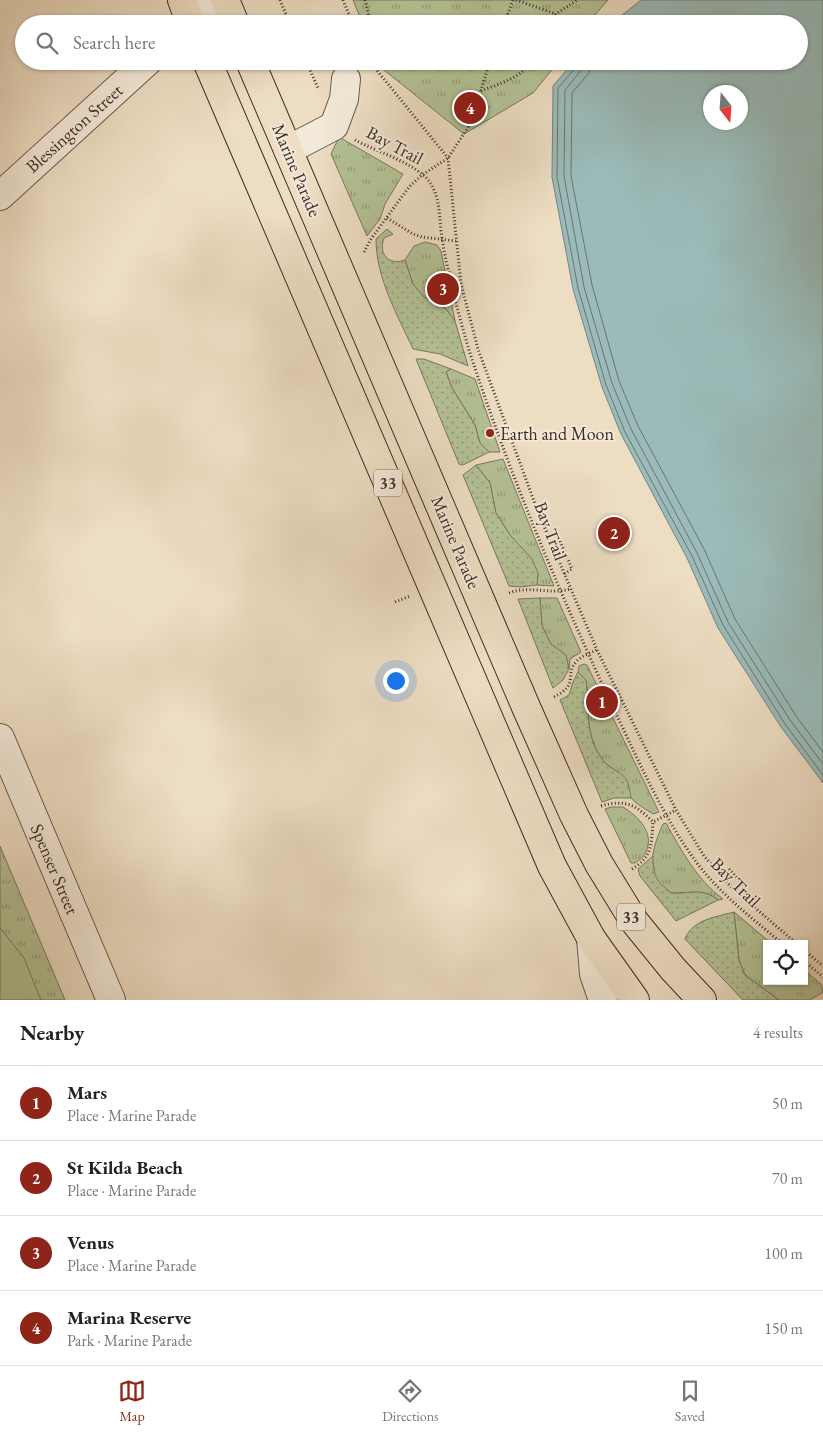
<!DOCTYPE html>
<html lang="en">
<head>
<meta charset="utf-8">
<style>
	body { margin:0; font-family:"EB Garamond",serif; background:#f6f6f6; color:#222 }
	.controls { position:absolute; right:15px; bottom:15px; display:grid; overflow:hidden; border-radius:0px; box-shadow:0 1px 4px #0004 }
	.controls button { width:45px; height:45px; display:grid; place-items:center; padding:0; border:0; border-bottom:1px solid #e0e0e0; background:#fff; color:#222; font:25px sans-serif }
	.compass { position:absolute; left:703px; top:85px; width:45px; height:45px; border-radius:50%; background:#fff; box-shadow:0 1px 4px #0004; rotate:163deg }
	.you { position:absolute; left:395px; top:680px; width:18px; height:18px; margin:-12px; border:4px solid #fff; border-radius:50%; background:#1a73e8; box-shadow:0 0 0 8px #1a73e833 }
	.badge { display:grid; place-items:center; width:32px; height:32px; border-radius:50%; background:#8f2418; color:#fff; font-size:16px; font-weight:700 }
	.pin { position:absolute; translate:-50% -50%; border:2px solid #fff; box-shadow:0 1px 5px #0006 }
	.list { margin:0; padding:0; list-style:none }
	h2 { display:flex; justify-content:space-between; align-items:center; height:65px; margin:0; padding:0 20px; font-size:21px }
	h2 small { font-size:16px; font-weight:400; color:#767676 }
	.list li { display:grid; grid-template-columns:32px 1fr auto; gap:15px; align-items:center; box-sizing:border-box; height:75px; padding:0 20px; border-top:1px solid #e0e0e0 }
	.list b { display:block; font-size:19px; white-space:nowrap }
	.list p { margin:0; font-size:16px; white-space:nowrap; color:#767676 }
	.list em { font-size:16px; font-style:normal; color:#767676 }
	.icon { flex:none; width:28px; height:28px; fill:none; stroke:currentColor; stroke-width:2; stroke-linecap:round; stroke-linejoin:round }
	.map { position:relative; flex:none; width:823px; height:1000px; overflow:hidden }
	.search { position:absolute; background:#fff; box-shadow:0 1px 4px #0004; left:15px; right:15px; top:15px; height:55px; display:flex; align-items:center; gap:12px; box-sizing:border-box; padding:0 18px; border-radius:28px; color:#767676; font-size:19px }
	.sheet { height:365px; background:#fff }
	nav { display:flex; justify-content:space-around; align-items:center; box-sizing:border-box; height:70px; border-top:1px solid #e0e0e0; background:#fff; font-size:14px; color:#767676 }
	nav a { display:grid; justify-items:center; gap:2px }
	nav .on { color:#8f2418 }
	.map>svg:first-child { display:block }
	.grass { fill:url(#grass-tufts); stroke:#7a785e }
	.garden { fill:url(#garden-dots); stroke:#7a785e }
	.pitch { fill:#b4c296; stroke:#7a785e }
	.water { fill:#9abbb9; stroke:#76837f; fill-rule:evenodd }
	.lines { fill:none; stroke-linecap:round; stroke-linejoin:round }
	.shore { stroke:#6c7470; stroke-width:1 }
	.minor-casing { stroke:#6a5a4e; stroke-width:30 }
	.major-casing { stroke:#3f2e27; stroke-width:30 }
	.path { stroke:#3f2e27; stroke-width:3; stroke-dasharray:1 2.5; stroke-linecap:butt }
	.minor { stroke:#f3e9d8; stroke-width:28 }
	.major { stroke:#edddc3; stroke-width:28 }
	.poi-dot { fill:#8f2418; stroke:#f3e9d8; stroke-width:2 }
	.labels { text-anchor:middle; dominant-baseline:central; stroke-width:4; stroke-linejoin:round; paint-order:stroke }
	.shield { fill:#f3e9d8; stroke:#75665c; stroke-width:1 }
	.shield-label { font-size:16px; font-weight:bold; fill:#3f2e27 }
	.street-label { font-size:18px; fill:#3f2e27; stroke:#f3e9d8 }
	.poi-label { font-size:18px; fill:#3f2e27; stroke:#f3e9d8; text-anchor:start }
</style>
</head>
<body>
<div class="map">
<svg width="823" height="1000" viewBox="0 0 823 1000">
	<defs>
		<pattern id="grass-tufts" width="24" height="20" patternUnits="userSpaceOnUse" patternTransform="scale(1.25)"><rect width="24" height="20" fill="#b4c296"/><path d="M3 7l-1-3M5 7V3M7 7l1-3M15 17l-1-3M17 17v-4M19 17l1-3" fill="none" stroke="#949e7a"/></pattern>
		<pattern id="garden-dots" width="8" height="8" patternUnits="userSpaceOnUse" patternTransform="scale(1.25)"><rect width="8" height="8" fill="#b4c296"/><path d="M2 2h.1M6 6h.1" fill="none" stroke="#949e7a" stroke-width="1.8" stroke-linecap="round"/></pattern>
	</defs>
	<rect width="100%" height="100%" fill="#edddc3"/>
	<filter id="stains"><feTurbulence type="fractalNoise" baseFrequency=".004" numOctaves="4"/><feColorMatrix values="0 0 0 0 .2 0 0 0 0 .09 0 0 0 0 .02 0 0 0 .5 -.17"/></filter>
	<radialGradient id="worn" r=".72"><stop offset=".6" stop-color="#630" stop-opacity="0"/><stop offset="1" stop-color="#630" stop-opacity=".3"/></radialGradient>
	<!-- grass -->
	<path class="grass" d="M353 0H608L587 24H363Z
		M378 61H559L533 93 464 134 379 66Z
		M339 137 403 174 385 204 380 219 367 236 331 154Z
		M425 242 437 245 441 251 455 321 446 309 424 298 413 284 405 260 414 246Z
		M451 369 475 379 500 452H489L480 443 475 425 452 388 446 372Z
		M503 459 554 586 537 585 538 573 519 546 510 535 496 513 490 483 476 465Z
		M540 598H557L581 652 570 659 569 669C564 648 562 657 551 644 540 631 541 614 540 598Z
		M584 664 587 665 659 812 653 814C647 810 636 804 631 798 628 792 630 785 625 779 619 771 608 768 602 759 584 734 590 709 586 680L578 672 579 666Z
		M611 807H623C638 816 655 833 646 852 644 857 639 860 635 863H631L605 809Z
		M666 823C681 850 697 880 723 899L718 900C703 888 689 894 671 893 666 889 659 885 656 879 647 862 656 840 663 824Z
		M0 846 65 1000H0Z
		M734 912 772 944H767V981H804V970L821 984 823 992 810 1000H779L745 975 739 960Z"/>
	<!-- garden -->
	<path class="garden" d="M387 229 393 234 384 238C378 254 389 266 405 260L413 284 424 297 446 309 455 321 468 366 440 354 413 349C397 314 376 278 376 239Z
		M416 359H424L451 369 446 372 452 388 475 425 480 443 489 452 463 465 459 464Z
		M476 465 490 483 496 513 510 535 532 559 538 573 537 585 520 587 509 586 463 475Z
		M540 598 542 626 551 644 566 655 569 669 563 680 553 688 518 599Z
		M578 672 586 680C590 709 584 734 602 759 608 768 620 771 626 779 629 784 630 792 631 798H614L602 802 560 700 569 695 573 682Z
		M653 856C653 876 656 881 671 893 690 894 702 887 718 900L676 921 640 876 638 869Z
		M734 912 739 960 745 975 779 1000H743L685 939C692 920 715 917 734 912Z"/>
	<!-- pitch -->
	<path class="pitch" d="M0 928 24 958 41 1000H0Z"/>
	<!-- water -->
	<path class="water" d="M641 0H823V783L781 727 718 628 687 558 621 434 602 387 573 289 552 177 553 86 574 61H799V24H611ZM710 92H740V122H710Z"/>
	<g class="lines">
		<!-- shore -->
		<path class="shore" d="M578 61 577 66 558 88 557 177 578 288 606 385 625 432 692 556 723 625 785 724 823 775
			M584 61 582 69 565 90 564 176 584 287 612 383 631 429 697 553 728 622 790 720 823 764
			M592 61 589 73 572 93 571 176 592 285 619 381 638 426 704 549 735 619 796 716 823 752"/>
		<defs>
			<path id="minor" d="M191 24 217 0
				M288 150 334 126 344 99 346 79
				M0 196 148 61
				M0 738 111 1000
				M591 938 594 974 603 1000"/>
			<path id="major" d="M182 0 191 24
				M225 0 235 24
				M207 61 552 866 591 938 635 1000
				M250 61 526 707 574 815 599 864 634 921 673 969 702 1000"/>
		</defs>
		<!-- minor casing -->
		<use href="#minor" class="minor-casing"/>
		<!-- major casing -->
		<use href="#major" class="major-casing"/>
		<!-- path -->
		<path class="path" d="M280 0 290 24
			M343 0 353 24
			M365 0 371 24
			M516 0 556 14
			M504 24 513 0
			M550 24 556 14 577 0
			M306 61 318 88
			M371 61 375 67
			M375 61V68L448 158 461 284 478 349 538 512 597 650 676 810 704 856 732 888 797 944
			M481 91C498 84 522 78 531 61
			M355 140C375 151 415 163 429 181 440 197 439 213 441 231 443 246 446 262 450 277 455 302 462 326 469 350 508 470 557 587 610 701 636 755 663 819 700 867 724 897 754 920 783 944
			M387 218 413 234 422 237 456 241
			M364 252 371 239 409 187 422 175 448 158 471 123 490 61
			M560 541 572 569 564 574
			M509 593C529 585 550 595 570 589
			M395 602 410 596
			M554 697C580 684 564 675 576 662 581 656 590 653 597 650
			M601 806C626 799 636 805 653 822
			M632 869C653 856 651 845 653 822L676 810
			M729 869 747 889 739 894
			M804 950 823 966
			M804 961 823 977"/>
		<!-- minor -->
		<use href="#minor" class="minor"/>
		<!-- major -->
		<use href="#major" class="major"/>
	</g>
	<!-- markers -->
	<circle class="poi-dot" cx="490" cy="433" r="5"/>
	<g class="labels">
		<!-- shield labels -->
		<g class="shield">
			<rect x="374" y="469.5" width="28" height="27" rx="4"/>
			<rect x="617" y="903.5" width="28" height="27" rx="4"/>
		</g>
		<g class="shield-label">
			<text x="388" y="483">33</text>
			<text x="631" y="917">33</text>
		</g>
		<!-- street labels -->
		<g class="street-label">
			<text transform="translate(74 128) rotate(-42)">Blessington Street</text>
			<text transform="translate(395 145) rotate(28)">Bay Trail</text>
			<text transform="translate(297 170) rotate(67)">Marine Parade</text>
			<text transform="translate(551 531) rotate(69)">Bay Trail</text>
			<text transform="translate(456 542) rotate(67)">Marine Parade</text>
			<text transform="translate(55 869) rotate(67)">Spenser Street</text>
			<text transform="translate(736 882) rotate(45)">Bay Trail</text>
		</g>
		<!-- poi labels -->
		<g class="poi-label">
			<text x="500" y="433">Earth and Moon</text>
		</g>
	</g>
	<rect width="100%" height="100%" filter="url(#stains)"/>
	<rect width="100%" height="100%" fill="url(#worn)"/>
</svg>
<div class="controls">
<button><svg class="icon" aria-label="locate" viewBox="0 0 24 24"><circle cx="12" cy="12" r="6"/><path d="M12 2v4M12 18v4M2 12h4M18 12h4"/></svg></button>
</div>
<svg class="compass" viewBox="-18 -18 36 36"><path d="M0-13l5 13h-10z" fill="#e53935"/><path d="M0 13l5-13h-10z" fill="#767676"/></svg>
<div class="you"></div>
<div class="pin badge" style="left:602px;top:702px">1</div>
<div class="pin badge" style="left:614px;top:533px">2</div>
<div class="pin badge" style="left:443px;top:289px">3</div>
<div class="pin badge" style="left:470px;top:108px">4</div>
<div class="search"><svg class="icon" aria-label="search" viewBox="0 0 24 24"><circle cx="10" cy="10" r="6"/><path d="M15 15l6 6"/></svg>Search here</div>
</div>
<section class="sheet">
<h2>Nearby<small>4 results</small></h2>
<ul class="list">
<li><span class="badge">1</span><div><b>Mars</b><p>Place · Marine Parade</p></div><em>50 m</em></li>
<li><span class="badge">2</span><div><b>St Kilda Beach</b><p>Place · Marine Parade</p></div><em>70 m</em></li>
<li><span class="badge">3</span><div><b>Venus</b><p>Place · Marine Parade</p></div><em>100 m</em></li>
<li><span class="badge">4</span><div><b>Marina Reserve</b><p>Park · Marine Parade</p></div><em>150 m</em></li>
</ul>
</section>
<nav>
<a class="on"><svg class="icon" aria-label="map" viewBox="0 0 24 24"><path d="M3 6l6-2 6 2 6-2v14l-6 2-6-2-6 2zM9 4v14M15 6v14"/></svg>Map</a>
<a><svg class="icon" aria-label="directions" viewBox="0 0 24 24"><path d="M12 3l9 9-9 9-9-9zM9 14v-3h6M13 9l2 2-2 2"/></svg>Directions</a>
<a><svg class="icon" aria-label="saved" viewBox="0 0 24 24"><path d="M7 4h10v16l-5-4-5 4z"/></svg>Saved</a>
</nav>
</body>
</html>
